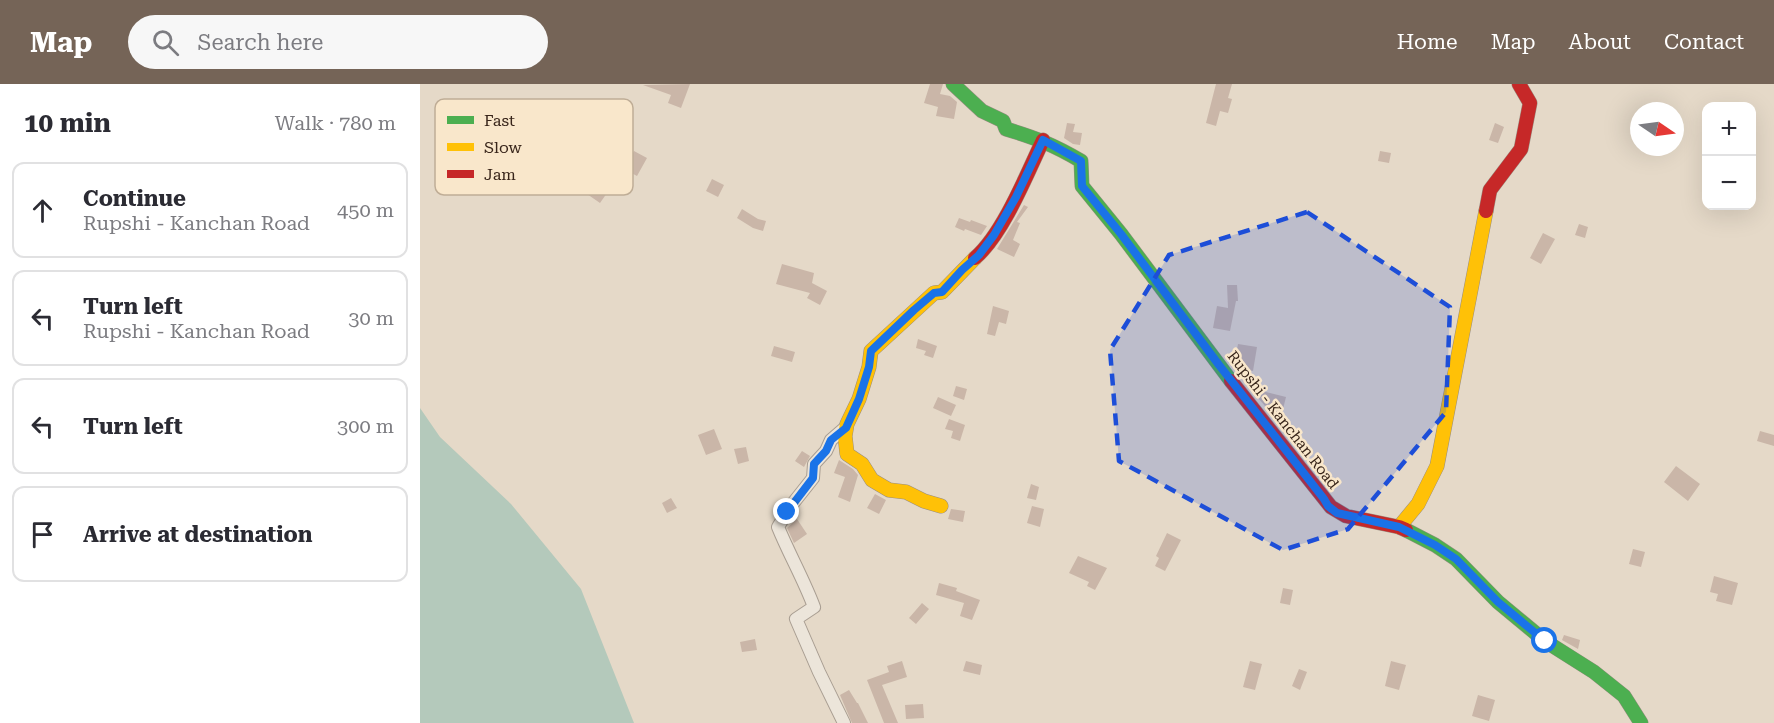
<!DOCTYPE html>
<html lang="en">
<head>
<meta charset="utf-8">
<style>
	body { margin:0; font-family:"Roboto Serif",serif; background:#f7f7f7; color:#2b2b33 }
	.controls { position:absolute; right:18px; top:18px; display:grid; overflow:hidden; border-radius:12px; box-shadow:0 6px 24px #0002 }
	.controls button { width:54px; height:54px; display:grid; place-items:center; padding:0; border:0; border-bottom:2px solid #e1e1e2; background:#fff; color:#2b2b33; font:30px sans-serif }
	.compass { position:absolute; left:1210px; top:18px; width:54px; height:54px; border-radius:50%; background:#fff; box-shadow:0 6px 24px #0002; rotate:103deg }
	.stop { position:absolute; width:18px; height:18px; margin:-14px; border:4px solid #1a73e8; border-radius:50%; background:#fff }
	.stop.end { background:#1a73e8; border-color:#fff; box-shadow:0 2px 6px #0008 }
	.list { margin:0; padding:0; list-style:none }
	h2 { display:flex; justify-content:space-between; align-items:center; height:78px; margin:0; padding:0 24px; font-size:26px }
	h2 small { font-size:20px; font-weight:400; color:#7c7c81 }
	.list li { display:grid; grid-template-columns:39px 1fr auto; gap:18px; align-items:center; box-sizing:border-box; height:96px; margin:0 12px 12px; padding:0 12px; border:2px solid #e1e1e2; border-radius:12px }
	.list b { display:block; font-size:22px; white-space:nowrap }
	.list p { margin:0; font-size:20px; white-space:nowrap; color:#7c7c81 }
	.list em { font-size:20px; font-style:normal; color:#7c7c81 }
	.icon { flex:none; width:33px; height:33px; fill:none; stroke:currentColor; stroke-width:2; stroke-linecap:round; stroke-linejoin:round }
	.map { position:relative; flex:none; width:1354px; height:639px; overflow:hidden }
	header { display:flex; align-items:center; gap:36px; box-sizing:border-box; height:84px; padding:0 30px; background:#756457; color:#fff }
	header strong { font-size:28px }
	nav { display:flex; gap:33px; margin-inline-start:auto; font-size:21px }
	.search { width:420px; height:54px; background:#f7f7f7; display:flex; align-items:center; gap:15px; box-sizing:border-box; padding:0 21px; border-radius:33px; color:#7c7c81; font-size:22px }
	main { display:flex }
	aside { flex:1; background:#fff }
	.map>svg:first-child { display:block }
	.water { fill:#b4c9bb }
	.building { fill:#cab6a8 }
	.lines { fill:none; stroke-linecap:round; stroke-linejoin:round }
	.street-casing { stroke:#a99e92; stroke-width:14 }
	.fast-casing { stroke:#998e82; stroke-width:15 }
	.slow-casing { stroke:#998e82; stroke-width:15 }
	.jam-casing { stroke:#998e82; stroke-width:15 }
	.street { stroke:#ece5da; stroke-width:12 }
	.fast { stroke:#4caf50; stroke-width:14 }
	.slow { stroke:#ffc107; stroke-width:14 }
	.jam { stroke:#c62828; stroke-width:14 }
	.route { stroke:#1a73e8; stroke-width:8 }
	.marked { fill:#1d4ed8; fill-opacity:0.2; stroke:#1d4ed8; stroke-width:4.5; stroke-dasharray:12 8; stroke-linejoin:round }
	.labels { text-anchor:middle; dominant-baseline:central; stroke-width:5; stroke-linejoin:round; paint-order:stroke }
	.street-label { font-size:15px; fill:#38251a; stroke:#f9e7cb }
	.key { fill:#f9e7cb; stroke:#bfad96; stroke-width:1.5 }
	.key-label { font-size:16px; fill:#38251a }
</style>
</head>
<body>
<header>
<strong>Map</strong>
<div class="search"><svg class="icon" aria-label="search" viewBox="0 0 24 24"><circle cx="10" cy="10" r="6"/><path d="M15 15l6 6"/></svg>Search here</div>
<nav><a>Home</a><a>Map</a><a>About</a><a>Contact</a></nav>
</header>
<main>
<aside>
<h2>10 min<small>Walk · 780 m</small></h2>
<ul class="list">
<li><svg class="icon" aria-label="ahead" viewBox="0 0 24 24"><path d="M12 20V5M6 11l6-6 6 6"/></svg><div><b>Continue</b><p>Rupshi - Kanchan Road</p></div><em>450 m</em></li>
<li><svg class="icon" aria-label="left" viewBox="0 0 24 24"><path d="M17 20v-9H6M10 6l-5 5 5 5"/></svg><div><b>Turn left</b><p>Rupshi - Kanchan Road</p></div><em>30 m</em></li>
<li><svg class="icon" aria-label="left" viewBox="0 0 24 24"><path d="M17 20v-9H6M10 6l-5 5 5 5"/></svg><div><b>Turn left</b></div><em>300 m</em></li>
<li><svg class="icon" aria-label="arrive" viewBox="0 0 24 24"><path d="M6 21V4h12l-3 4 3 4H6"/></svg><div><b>Arrive at destination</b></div></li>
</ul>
</aside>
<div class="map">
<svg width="1354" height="639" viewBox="0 0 1354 639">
	<rect width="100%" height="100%" fill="#e5d9c8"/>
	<!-- water -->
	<path class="water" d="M0 324 20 353 91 420 161 505 214 639H0Z"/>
	<!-- building -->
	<path class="building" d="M270 0 261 24 248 19 251 11 223 1Z
		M510 0H523L520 10 530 12 537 18 534 35 516 32 518 23 504 19Z
		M796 0H812L808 14 812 15 808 29 800 27 796 42 786 39Z
		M647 39 655 40 653 48 662 49 660 61 653 60 644 54Z
		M1075 39 1084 43 1078 59 1069 56Z
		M214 67 227 74 217 92 204 85Z
		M960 67 971 69 969 79 958 77Z
		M292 95 304 101 298 113 286 107Z
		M175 100 187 109 180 119 167 110Z
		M604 121 608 123 597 138 600 139 593 156 600 160 594 173 577 165Z
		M322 125 338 135 346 137 343 147 333 144 317 134Z
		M539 134 550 138 551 136 567 142 561 151 545 145 544 147 535 143Z
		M1159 140 1168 143 1165 154 1155 151Z
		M1123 149 1135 155 1121 180 1110 174Z
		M362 180 394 189 392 199 407 207 400 221 387 214 390 209 356 200Z
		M807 201H817L818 217H816L810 247 793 244 797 222 808 224Z
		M573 222 589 227 586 240 579 238 575 252 567 250Z
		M498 255 517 262 513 274 504 271 506 267 496 264Z
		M818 260 837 263 833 287 814 283Z
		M354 262 375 268 372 278 351 272Z
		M536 302 547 305 544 316 533 312Z
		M842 307 866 313 860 337 855 335 850 328 851 323 845 322 839 315Z
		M518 313 536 321 531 332 513 324Z
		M529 335 545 341 540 357 531 354 533 347 525 345Z
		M294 345 302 365 286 371 278 351Z
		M1340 347 1354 351V362L1337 357Z
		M326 363 329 377 318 380 314 365Z
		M382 367 390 372 384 383 375 377Z
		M419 376 433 385 438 391 430 418 418 413 425 393 414 389Z
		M1256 382 1280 400 1268 417 1244 398Z
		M611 400 619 403 616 416 607 414Z
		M455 410 466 416 459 430 447 424Z
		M251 414 257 424 247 429 242 419Z
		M612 422 624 425 620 443 607 439Z
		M531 425 545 427 543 438 528 435Z
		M377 435 387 450 374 459 367 444Z
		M747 449 761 456 745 487 735 482 739 474 736 472Z
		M1213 465 1225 468 1221 483 1209 480Z
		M658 472 687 484 675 506 667 502 669 498 649 489Z
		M1294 492 1318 499 1312 521 1296 517 1298 510 1290 508Z
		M519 499 537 504 536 507 560 516 552 536 540 532 544 519 516 511Z
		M863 504 873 506 870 521 860 519Z
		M502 519 509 525 496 540 489 534Z
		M1144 551 1160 556 1158 565 1142 556Z
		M335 555 337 566 322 568 320 558Z
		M482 577 487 593 462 601 478 639H464L447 596 469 588 467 582Z
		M546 577 562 581 560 591 543 587Z
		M830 577 842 580 835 606 823 603Z
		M971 577 986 581 979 606 965 602Z
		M879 585 887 588 880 606 872 602Z
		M429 606 437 619H438L448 639H432L420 611Z
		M1058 611 1075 616 1069 637 1052 632Z
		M503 620 504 634 486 635 485 621Z"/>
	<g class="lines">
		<defs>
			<path id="street" d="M424 639 399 588 376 535 394 523C384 496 369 470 358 443L370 423 393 394 394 380 406 367 411 356 426 343"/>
			<path id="fast" d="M533 0 562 27 583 37 586 45C616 54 634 61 661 77L662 102 701 150 811 297
				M986 446 1015 461 1036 475 1078 518 1125 557 1174 588 1204 612 1221 639"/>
			<path id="slow" d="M521 422 504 417 486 408 469 406 452 396 442 380 427 370 425 352 427 340 439 315 449 283 451 267 514 209 522 208 555 174
				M979 443 998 420 1017 382 1066 127"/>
			<path id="jam" d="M1066 127 1070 106 1101 65 1110 19 1099 0
				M555 174C583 150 607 90 623 56
				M811 297 911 423 926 432 979 443 986 446"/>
		</defs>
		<!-- street casing -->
		<use href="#street" class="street-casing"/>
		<!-- fast casing -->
		<use href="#fast" class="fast-casing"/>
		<!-- slow casing -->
		<use href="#slow" class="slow-casing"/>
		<!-- jam casing -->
		<use href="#jam" class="jam-casing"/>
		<!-- street -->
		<use href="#street" class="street"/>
		<!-- fast -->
		<use href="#fast" class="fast"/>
		<!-- slow -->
		<use href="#slow" class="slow"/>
		<!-- jam -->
		<use href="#jam" class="jam"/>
	</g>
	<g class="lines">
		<!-- route -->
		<path class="route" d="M367 428 393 394 394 380 406 367 411 356 426 344 439 315 449 283 451 267 494 226 514 209 522 208 542 186 559 171 574 151 596 113 623 56 661 77 662 102 701 150 799 281 904 415 908 422 917 429 979 443 1015 461 1036 475 1078 518 1125 557"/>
	</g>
	<!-- marked area -->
	<path class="marked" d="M887 128 1030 223 1026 328 928 445 863 466 699 377 690 266 749 171Z"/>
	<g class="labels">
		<!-- street labels -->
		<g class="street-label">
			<text transform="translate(863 336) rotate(52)">Rupshi - Kanchan Road</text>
		</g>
	</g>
	<!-- legend -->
	<rect x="15" y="15" width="198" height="96" rx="9" class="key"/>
	<rect x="27" y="32" width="27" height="8" fill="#4caf50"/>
	<rect x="27" y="59" width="27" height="8" fill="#ffc107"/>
	<rect x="27" y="86" width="27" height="8" fill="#c62828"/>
	<g class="key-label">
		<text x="64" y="42">Fast</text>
		<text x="64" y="69">Slow</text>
		<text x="64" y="96">Jam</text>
	</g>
</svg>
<div class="controls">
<button>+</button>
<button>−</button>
</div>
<svg class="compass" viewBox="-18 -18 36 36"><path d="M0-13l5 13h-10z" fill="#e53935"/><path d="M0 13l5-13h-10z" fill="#7c7c81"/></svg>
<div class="stop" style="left:1125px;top:557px"></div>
<div class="stop end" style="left:367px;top:428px"></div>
</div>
</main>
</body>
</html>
